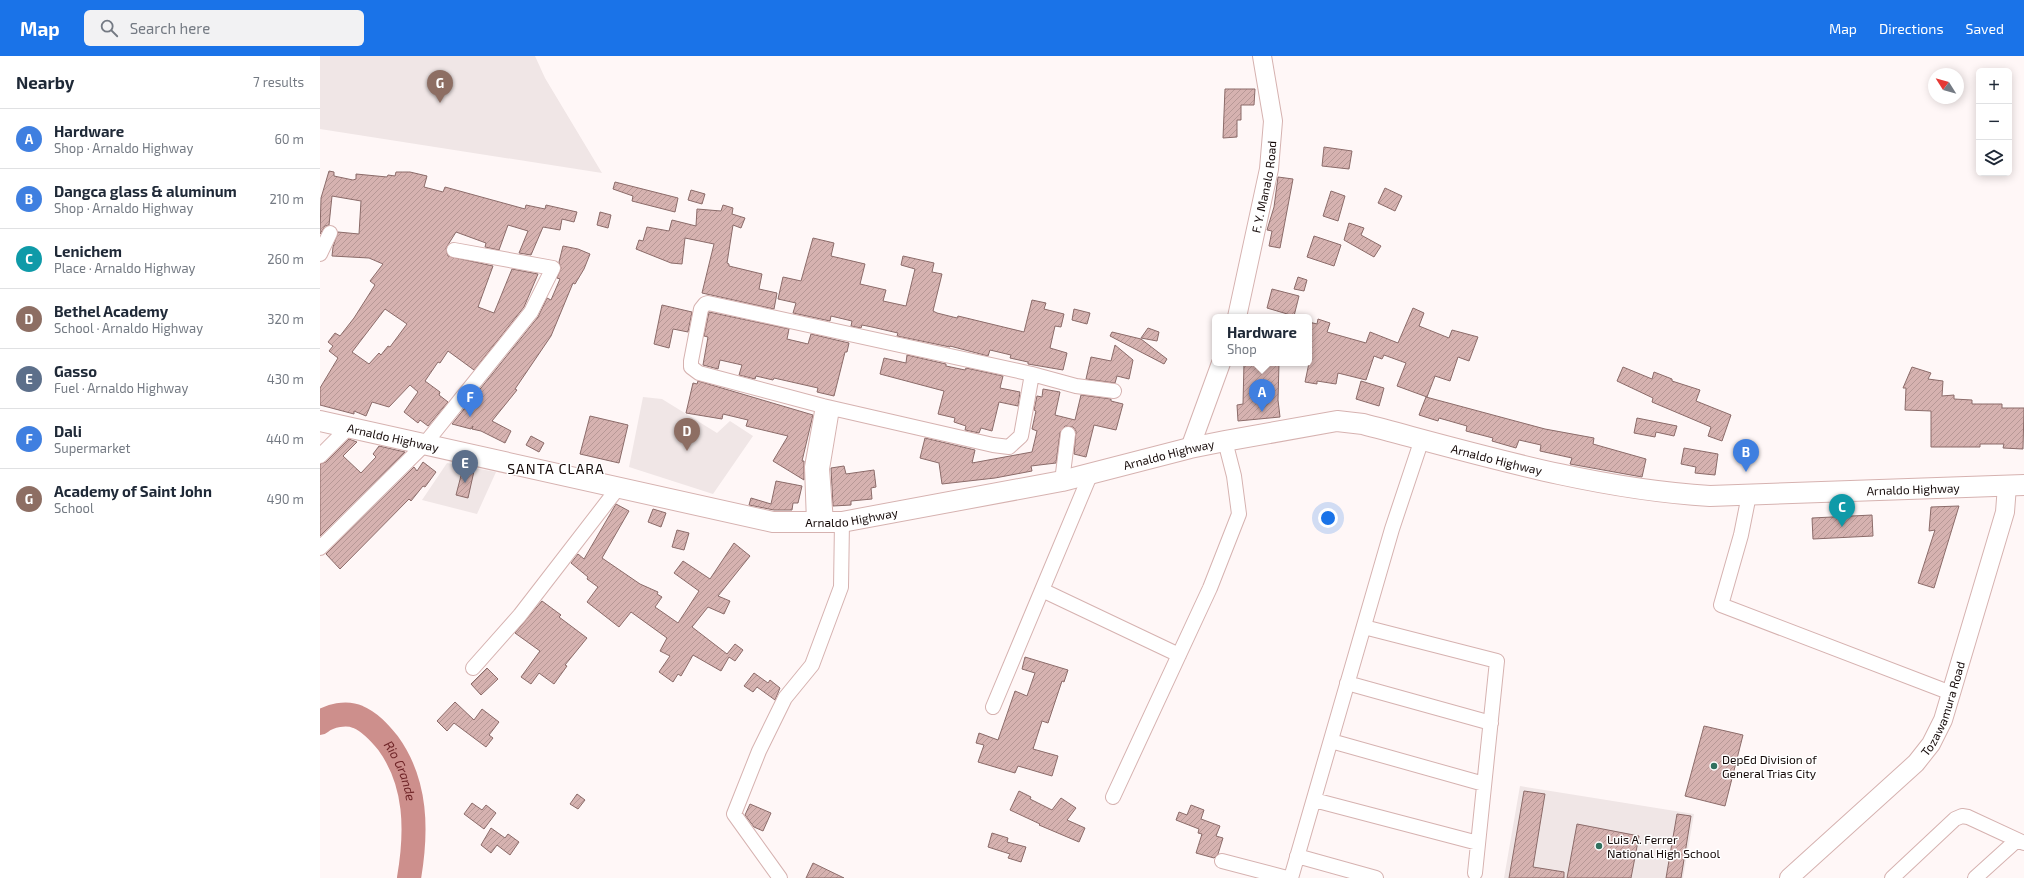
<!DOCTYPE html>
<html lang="en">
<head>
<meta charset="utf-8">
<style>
	body { margin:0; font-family:"Exo 2",sans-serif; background:#f2f2f3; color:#1f2937 }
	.controls { position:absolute; right:12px; top:12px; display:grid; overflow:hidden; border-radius:6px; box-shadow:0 2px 10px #0003 }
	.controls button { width:36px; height:36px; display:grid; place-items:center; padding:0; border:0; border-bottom:1px solid #e0e1e3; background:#fff; color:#1f2937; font:20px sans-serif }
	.compass { position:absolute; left:1608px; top:12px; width:36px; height:36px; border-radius:50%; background:#fff; box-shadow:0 2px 10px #0003; rotate:307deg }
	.you { position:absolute; left:1008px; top:462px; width:14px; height:14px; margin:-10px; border:3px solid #fff; border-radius:50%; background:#1a73e8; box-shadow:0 0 0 6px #1a73e833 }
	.badge { display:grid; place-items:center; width:26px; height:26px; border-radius:50%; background:#1a73e8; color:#fff; font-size:13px; font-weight:700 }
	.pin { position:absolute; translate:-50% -33px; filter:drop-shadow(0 1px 2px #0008) }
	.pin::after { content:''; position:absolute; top:21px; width:14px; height:12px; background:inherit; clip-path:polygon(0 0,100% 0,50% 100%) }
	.popup { position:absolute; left:892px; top:258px; width:100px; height:52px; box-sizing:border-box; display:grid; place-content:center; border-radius:6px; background:#fff; filter:drop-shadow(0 1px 3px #0005); font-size:13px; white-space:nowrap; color:#747a83 }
	.popup b { font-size:15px; color:#1f2937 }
	.popup::after { content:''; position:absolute; left:50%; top:100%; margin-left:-8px; border:8px solid transparent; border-top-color:#fff }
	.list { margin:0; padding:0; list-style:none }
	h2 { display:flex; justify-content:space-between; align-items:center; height:52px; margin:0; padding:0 16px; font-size:17px }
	h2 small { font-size:13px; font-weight:400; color:#747a83 }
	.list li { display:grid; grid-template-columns:26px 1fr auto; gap:12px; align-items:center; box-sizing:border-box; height:60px; padding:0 16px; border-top:1px solid #e0e1e3 }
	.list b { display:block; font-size:15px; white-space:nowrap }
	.list p { margin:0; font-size:13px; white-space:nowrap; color:#747a83 }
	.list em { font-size:13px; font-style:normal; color:#747a83 }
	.icon { flex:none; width:22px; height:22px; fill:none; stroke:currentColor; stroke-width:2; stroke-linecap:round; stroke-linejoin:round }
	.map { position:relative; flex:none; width:1704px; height:822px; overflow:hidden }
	header { display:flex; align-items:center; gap:24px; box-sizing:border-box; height:56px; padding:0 20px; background:#1a73e8; color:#fff }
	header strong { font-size:19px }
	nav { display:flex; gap:22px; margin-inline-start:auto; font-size:14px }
	.search { width:280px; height:36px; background:#f2f2f3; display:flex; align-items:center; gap:10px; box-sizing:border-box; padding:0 14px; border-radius:6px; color:#747a83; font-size:15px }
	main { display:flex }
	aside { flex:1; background:#fff }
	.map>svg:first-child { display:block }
	.built { fill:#f0e6e6 }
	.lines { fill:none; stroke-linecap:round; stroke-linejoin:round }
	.river { stroke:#cd8f8c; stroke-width:24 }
	.building { fill:url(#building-hatch); stroke:#8b6b69; fill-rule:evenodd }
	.minor-casing { stroke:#d6b2b0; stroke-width:16 }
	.tertiary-casing { stroke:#d6b2b0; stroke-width:20 }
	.secondary-casing { stroke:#d6b2b0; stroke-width:22 }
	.minor { stroke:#fff; stroke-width:14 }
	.tertiary { stroke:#fff; stroke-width:18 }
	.secondary { stroke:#fff; stroke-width:20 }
	.poi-dot { fill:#31715f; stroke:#fff; stroke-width:1.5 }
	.labels { text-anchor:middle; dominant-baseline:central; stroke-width:3; stroke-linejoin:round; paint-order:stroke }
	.street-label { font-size:12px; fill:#150a09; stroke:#fff }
	.poi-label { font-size:12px; fill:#150a09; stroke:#fff; text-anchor:start }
	.water-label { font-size:13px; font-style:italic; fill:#6f2427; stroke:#fff }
	.quarter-label { font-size:14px; letter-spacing:1px; fill:#150a09; stroke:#fff }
</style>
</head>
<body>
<header>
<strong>Map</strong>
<div class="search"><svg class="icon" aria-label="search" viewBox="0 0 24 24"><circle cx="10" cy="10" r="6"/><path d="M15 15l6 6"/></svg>Search here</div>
<nav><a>Map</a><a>Directions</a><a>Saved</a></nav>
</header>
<main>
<aside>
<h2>Nearby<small>7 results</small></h2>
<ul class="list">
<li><span class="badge" style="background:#3f7fe0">A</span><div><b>Hardware</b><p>Shop · Arnaldo Highway</p></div><em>60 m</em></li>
<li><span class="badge" style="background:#3f7fe0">B</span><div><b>Dangca glass &amp; aluminum</b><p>Shop · Arnaldo Highway</p></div><em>210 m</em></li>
<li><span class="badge" style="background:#0f9aa8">C</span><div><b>Lenichem</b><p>Place · Arnaldo Highway</p></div><em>260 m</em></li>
<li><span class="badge" style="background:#8d6e63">D</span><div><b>Bethel Academy</b><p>School · Arnaldo Highway</p></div><em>320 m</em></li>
<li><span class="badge" style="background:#5c6f8a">E</span><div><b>Gasso</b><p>Fuel · Arnaldo Highway</p></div><em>430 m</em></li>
<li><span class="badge" style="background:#3f7fe0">F</span><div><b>Dali</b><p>Supermarket</p></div><em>440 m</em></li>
<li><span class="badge" style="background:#8d6e63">G</span><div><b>Academy of Saint John</b><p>School</p></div><em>490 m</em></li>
</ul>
</aside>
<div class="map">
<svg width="1704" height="822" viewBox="0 0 1704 822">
	<defs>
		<pattern id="building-hatch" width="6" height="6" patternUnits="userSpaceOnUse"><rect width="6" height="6" fill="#d6b2b0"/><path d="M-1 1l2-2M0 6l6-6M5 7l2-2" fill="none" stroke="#b79896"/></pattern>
	</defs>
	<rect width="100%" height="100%" fill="#fff7f7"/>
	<!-- built -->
	<path class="built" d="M0 0H215L225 22 282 117 0 73Z
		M323 341 342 343 397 377 410 365 433 380 393 438 309 411Z
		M127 407 176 416 157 458 102 444Z
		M1200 730 1374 758 1363 822H1184Z"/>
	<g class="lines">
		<!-- river -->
		<path class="river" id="s1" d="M0 667C9 659 27 656 38 661 50 666 59 676 68 687 97 727 97 775 89 822"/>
	</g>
	<!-- building -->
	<path class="building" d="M905 33H935L934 49H921V64H917V81L903 82Z
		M1004 91 1032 95 1029 113 1002 110Z
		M9 115 14 116V120L33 124 36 123V118L67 121 68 119 75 120 76 116H90L107 120 104 131 123 136 125 131 205 153 206 149 225 153 226 149 257 156 254 166 242 163 240 174 223 171 211 199 199 197 208 175 188 169 179 194 165 191 166 187 136 176 126 192 128 200 173 210 158 251 174 257 192 213 218 218 204 251 154 314 128 295 120 307 118 306 105 325 120 336 119 339 128 346 108 370 100 364 98 367 84 356 98 336 90 329 69 351 52 346 46 360 34 355V358L0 349V332L18 302 9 295 13 290 8 286 15 277 20 280 34 262 55 229 50 225 63 208 49 202 12 200 13 191 18 176 39 178 41 145 12 140 9 169 5 170 0 178 1 142ZM65 253 87 268 70 291 68 290 61 299 59 297 49 308 32 296Z
		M958 121 973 123 960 192 949 190 952 175 947 174 954 151Z
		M295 126 358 142 355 156 312 145 313 140 293 133Z
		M1065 132 1082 140 1075 155 1058 147Z
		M371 134 385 138 382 148 368 144Z
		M1011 135 1025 140 1018 165 1003 160Z
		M403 149 413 152 412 158 425 162 421 172 413 169 407 207 409 208V210L442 218 439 233 457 237 454 253 382 237 394 188 365 182 362 208 351 207 316 193 319 184 323 185 327 171 349 175 352 164 376 170 377 153 401 155Z
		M280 156 291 159 288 172 277 169Z
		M1029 167 1044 172 1041 179 1061 190 1054 201 1024 184Z
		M994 180 1021 189 1014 210 987 201Z
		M493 182 514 187 511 200 545 208 540 228 566 234 563 245 586 250 595 213 581 209 583 200 614 207 612 216 622 218 613 255 617 257 637 262 638 260 704 276 712 244 726 247 724 253 744 258 741 271 735 270 730 292 747 297 743 314 708 308V306L690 302 691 299 670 294 668 300 630 290V291L577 280 578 277 552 271 542 269 541 272 531 270 532 265 511 260 510 265 473 257 476 247 458 243 463 221 481 225Z
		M243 190 258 193 270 198 264 213 255 228 253 227 231 280 195 333 197 334 172 365 191 375 185 387 161 375 152 373 153 370 151 373 132 368 218 261 227 242 231 244 240 223 237 222 241 212 239 206Z
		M978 221 987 224 984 235 974 233Z
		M952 233 979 240 974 260 947 252Z
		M342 249 372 256 368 276 353 273 349 292 334 288Z
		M1093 252 1104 257 1099 270 1129 282 1132 274 1158 281 1149 305 1138 301 1130 325 1115 320 1107 341 1077 330 1086 307 1064 299 1062 303 1054 300 1046 324 1018 317 1016 328 997 325V328L985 326 989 307V266L997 268 998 263 1010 267 1007 276 1046 287 1050 276 1078 287Z
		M754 253 770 257 767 268 752 264Z
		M389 256 469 273 467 283 488 288 491 278 529 287 527 296H525L514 340 497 336 498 332 454 322 453 324 436 320 435 323 419 319 422 309 400 304 398 313 383 309 388 281 384 280Z
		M828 272 839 276 837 285 821 282Z
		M792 276 821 283 847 303 844 308 790 280Z
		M795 289 813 304 809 323 797 320 795 327 766 323 771 301 791 305Z
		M587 299 626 308V310L645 314 646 312 683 320 680 332 700 336 698 350 679 346 672 375 661 372 659 377 645 374 646 370 634 366 635 362 618 358 624 335 560 318 564 302 586 307Z
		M924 307H959L958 344 960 361 918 365 917 349 923 348Z
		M1303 311 1332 323 1334 316 1352 323V325L1380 334 1376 345 1411 359 1402 385 1388 380 1391 371 1332 346 1333 342 1297 325Z
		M1592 311 1611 317 1608 323 1623 325 1622 340 1634 339V343L1652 344V348H1682V352H1704L1703 393 1683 392 1684 388H1660V391H1611V355L1585 354 1586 332H1583Z
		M378 325 493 359 482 405H484V424L453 405 468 380 426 370 428 364 403 358 402 363 366 357 373 327 377 328Z
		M1041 325 1064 332 1059 350 1036 343Z
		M723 333 740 336 735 359 755 364 761 339 791 343V345L803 348 796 374 774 369 766 401 754 398 756 375 753 371 745 370 740 377 736 407 711 410 712 415 675 422 622 428 619 407 600 402 605 382 655 394 652 407 712 396 717 375 712 373 716 355 714 354 717 340 722 341Z
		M1106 341 1225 373 1274 382 1273 388 1326 403 1322 421 1250 408 1252 402 1220 395 1221 389 1199 384 1196 392 1172 385 1173 382 1146 375 1147 370 1119 362 1118 365 1099 359Z
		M270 360 308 369 299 407 260 398Z
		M1317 362 1357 370 1354 380 1336 376 1335 381 1314 377Z
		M211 380 224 387 219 396 206 389Z
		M29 383 37 386 23 400 41 417 56 401 53 398 59 390 85 396 0 480V408L6 406Z
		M1364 392 1398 398 1395 419 1375 417 1376 411 1361 408Z
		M103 406 116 416 105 431 103 430 91 445 89 443 20 513 6 498 94 411 97 415Z
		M524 410 526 418 554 414 556 431 551 432 552 443 531 445V449L513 450 511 412Z
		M143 412 154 415 148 442 136 439Z
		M456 425 482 430 478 447H473L472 454H454L429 449 431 442 451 448Z
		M296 448 309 455 282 502 320 528 338 536 337 538 342 541 335 551 358 567 379 535 354 517 363 505 390 523 414 487 430 500 398 540 410 545 404 558 388 551 372 571 407 598 415 588 423 594 415 605 409 601 401 615 373 599 361 620 358 618 353 626 339 616 350 600 340 595 347 582 311 556 299 571 267 546 278 531 267 523 268 521 251 507 258 498 264 503Z
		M1639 450 1614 532 1598 527 1615 474 1609 475 1611 451Z
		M333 453 346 457 341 471 328 466Z
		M1552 459 1553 480 1493 483 1492 462Z
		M357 474 369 477 364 494 352 491Z
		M222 545 241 559 239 561 267 582 245 609 247 610 234 628 219 617 211 628 201 621 220 595 195 577Z
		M705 601 748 614 744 626 742 625 728 667 722 665 713 693 738 700 732 720 698 710 695 717 658 706 664 689 656 687 659 677 678 684 695 635 707 640 715 617 702 613Z
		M167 612 178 623 161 639 151 628Z
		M434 617 448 627 450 624 460 632 455 644 437 631 433 636 424 630Z
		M135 646 154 664 162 653 179 666 169 679 173 682 166 691 134 667 127 675 117 665Z
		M1384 670 1423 679 1405 750 1365 740Z
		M699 735 711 741 710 743 732 754 741 742 756 752 747 764 765 772 759 786 719 769 720 768 690 754Z
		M1204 735 1225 738 1213 811 1244 816V822H1189Z
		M257 738 265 744 258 753 250 748Z
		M152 747 162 754 166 749 176 757 164 773 144 758Z
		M430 748 451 757 443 775 434 771 425 759Z
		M871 749 884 754 881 763 900 770 896 780 903 782 898 798 894 802 876 797 882 778 878 777 879 773 856 764 859 756 867 759Z
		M1357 758 1371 760 1361 822H1346Z
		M1257 768 1319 780 1311 822H1247Z
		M171 772 185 782 188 778 199 786 190 799 177 789 171 797 161 789Z
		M672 777 688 782 687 786 706 791 701 806 688 802 690 798 668 791Z
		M493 807 524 822H486Z"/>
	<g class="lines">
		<defs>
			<path id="minor" d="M0 198 10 177
				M712 318 701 380 689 391 673 389 503 350 379 317 371 311V305L381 253 385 248 388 247 712 318 756 330 794 335
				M0 400 28 372
				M742 425 748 378
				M1429 439 1421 479 1401 549 1631 637
				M494 466 492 411 503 350
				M506 466 502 413 512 353
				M0 492 103 390 211 256 233 212 134 194
				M722 534 859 599
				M1044 571 1177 605 1155 817
				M153 612 200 559 298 432
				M1027 627 1171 667
				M673 651 771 417
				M1011 685 1164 728
				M793 741 890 532 919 458 914 420 905 385
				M994 744 1158 787
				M977 800 1056 822
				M902 805 967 822
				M460 822 414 758 439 695 465 642 492 609 521 531 522 466
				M971 822 1072 473 1102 383
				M1572 822 1635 763 1642 760 1648 761 1704 787
				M1655 822 1697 784"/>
			<g id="tertiary">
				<path id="s2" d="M917 261 949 113 953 65 942 0"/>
				<path d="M870 392 901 307"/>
				<path id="s3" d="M1469 822 1596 707 1611 688 1623 664 1685 456 1687 430"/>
			</g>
			<g id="secondary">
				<path id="s4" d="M0 365 453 466H522L742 425 870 392 905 385 1017 365 1043 368C1157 398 1272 433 1390 440L1704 429"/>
			</g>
		</defs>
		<!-- minor casing -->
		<use href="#minor" class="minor-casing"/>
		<!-- tertiary casing -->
		<use href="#tertiary" class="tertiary-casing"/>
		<!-- secondary casing -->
		<use href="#secondary" class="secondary-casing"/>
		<!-- minor -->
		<use href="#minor" class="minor"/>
		<!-- tertiary -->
		<use href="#tertiary" class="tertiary"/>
		<!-- secondary -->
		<use href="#secondary" class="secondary"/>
	</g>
	<!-- markers -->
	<g class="poi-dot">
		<circle cx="1394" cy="710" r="4"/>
		<circle cx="1279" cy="790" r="4"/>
	</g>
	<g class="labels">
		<!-- street labels -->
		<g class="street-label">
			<text stroke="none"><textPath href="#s2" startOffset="133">F. Y. Manalo Road</textPath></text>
			<text stroke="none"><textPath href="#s4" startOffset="75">Arnaldo Highway</textPath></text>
			<text stroke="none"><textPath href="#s4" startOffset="867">Arnaldo Highway</textPath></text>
			<text stroke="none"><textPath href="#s4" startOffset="1203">Arnaldo Highway</textPath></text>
			<text stroke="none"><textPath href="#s4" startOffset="1623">Arnaldo Highway</textPath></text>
			<text stroke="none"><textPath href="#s4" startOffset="543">Arnaldo Highway</textPath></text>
			<text stroke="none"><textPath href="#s3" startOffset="233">Tozawamura Road</textPath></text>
		</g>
		<!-- poi labels -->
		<g class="poi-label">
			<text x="1402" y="703">DepEd Division of<tspan x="1402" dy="14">General Trias City</tspan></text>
			<text x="1287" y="783">Luis A. Ferrer<tspan x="1287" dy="14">National High School</tspan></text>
		</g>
		<!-- water labels -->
		<g class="water-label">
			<text stroke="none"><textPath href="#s1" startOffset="111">Rio Grande</textPath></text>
		</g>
		<!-- quarter labels -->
		<g class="quarter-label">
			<text x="236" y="412">SANTA CLARA</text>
		</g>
	</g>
</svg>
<div class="controls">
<button>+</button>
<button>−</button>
<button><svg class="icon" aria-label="layers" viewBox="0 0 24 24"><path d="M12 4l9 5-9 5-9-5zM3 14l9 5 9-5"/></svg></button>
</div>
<svg class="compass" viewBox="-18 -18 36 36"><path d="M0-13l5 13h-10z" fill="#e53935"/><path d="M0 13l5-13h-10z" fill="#747a83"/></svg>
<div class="you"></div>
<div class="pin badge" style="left:942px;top:356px;background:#3f7fe0">A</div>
<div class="popup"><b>Hardware</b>Shop</div>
<div class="pin badge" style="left:1426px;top:416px;background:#3f7fe0">B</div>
<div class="pin badge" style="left:1522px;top:471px;background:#0f9aa8">C</div>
<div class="pin badge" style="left:367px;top:395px;background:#8d6e63">D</div>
<div class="pin badge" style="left:145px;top:427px;background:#5c6f8a">E</div>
<div class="pin badge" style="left:150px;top:361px;background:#3f7fe0">F</div>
<div class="pin badge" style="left:120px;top:47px;background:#8d6e63">G</div>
</div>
</main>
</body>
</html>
